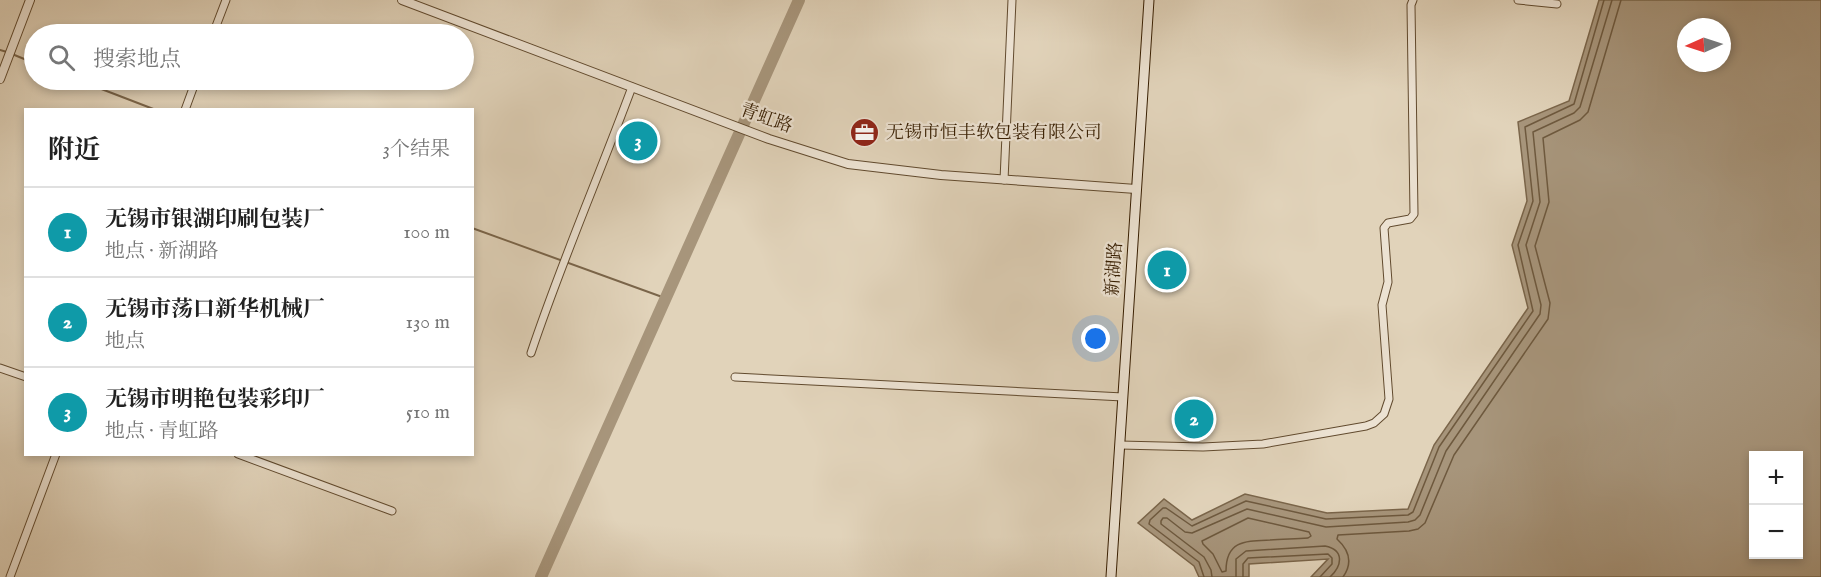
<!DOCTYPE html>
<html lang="zh">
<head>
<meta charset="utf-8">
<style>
	body { margin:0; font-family:"IM FELL English","Noto Serif SC",serif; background:#f2f2f2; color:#222 }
	.controls { position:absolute; right:18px; bottom:18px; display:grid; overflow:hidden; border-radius:0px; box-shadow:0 3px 9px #0003 }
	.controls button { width:54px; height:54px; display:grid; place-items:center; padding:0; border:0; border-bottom:2px solid #e0e0e0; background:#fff; color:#222; font:30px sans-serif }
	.compass { position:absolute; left:1677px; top:18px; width:54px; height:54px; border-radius:50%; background:#fff; box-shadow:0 3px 9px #0003; rotate:267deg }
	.you { position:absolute; left:1096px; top:339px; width:21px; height:21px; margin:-15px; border:4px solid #fff; border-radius:50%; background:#1a73e8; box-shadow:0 0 0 9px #1a73e833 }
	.badge { display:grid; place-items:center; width:39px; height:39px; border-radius:50%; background:#8f2418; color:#fff; font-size:20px; font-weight:700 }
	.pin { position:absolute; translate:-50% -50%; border:3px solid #fff; box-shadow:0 2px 6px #0006 }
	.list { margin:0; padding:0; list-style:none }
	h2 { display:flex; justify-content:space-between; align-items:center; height:78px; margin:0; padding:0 24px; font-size:26px }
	h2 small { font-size:20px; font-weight:400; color:#767676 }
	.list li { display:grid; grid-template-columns:39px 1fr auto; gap:18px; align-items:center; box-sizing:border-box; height:90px; padding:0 24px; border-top:2px solid #e0e0e0 }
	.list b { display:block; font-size:22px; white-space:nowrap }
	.list p { margin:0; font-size:20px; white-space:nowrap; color:#767676 }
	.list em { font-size:20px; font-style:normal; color:#767676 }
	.icon { flex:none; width:33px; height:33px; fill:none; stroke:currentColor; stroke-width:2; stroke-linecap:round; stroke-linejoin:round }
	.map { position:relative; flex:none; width:1821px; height:577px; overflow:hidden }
	.search { position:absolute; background:#fff; box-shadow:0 3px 9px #0003; left:24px; top:24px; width:450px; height:66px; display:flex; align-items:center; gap:15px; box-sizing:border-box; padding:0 21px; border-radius:33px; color:#767676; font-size:22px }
	.panel { position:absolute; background:#fff; box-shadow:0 3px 9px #0003; left:24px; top:108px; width:450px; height:348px; border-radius:0px }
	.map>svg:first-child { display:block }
	.water { fill:#a7957b; stroke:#7a654a; stroke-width:1.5; fill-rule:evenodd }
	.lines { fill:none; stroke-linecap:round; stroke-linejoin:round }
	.shore { stroke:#6e593e; stroke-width:1.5 }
	.stream { stroke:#7a654a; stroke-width:2 }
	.river { stroke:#a7957b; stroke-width:12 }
	.minor-casing { stroke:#614a2e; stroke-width:9 }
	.tertiary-casing { stroke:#614a2e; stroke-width:10 }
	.secondary-casing { stroke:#361d00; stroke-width:11 }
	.minor { stroke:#ece2d2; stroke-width:7 }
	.tertiary { stroke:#ece2d2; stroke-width:8 }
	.secondary { stroke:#ece2d2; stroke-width:9 }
	.labels { text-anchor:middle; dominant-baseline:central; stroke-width:4.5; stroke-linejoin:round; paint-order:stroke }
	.street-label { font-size:18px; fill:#361d00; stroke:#ece2d2 }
	.poi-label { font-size:18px; fill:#361d00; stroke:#ece2d2; text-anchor:start }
</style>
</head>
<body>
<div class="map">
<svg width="1821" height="577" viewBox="0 0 1821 577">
	<rect width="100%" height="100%" fill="#e1d3ba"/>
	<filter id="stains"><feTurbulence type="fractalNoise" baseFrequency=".00333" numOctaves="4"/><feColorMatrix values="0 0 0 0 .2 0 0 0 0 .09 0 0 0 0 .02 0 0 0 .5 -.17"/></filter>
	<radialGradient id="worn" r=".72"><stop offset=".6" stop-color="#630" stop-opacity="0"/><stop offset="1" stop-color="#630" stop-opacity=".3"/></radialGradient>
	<!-- water -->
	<path class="water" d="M1599 0H1821V577H1311L1328 559 1249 564V577H1199L1194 566 1138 523 1164 499 1192 520 1245 494 1327 513 1408 509 1434 445 1528 308 1512 245 1527 201 1518 122 1569 101ZM1686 27H1722V63H1686ZM1754 456H1798V554H1754Z"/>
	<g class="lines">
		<!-- shore -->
		<path class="shore" d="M1248 518 1309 532 1311 536 1308 538C1295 539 1283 539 1270 540 1246 541 1226 540 1226 571L1222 572 1213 554 1203 544 1202 541Z
			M1204 577 1199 562 1149 524 1150 520 1163 508H1166L1192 526 1246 501 1326 519 1408 515 1413 512 1439 447 1533 311 1518 245 1533 201 1525 127 1574 104 1604 0
			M1212 577 1211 570 1204 557 1161 524V521L1163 518H1167L1185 532 1192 533 1247 509 1326 527 1408 522 1415 520 1420 515 1446 451 1540 314 1541 305 1526 245 1540 202 1533 132 1574 113 1580 107 1612 0
			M1236 577V559L1246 551 1325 546C1345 550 1342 566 1330 577
			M1243 577V564L1248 558 1328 554 1332 558V564L1320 577
			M1343 577C1353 563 1349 550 1337 539L1338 535 1409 531 1418 529 1425 523 1454 455 1548 319 1550 303 1535 246 1549 202 1543 138 1580 120 1588 112 1621 0"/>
		<!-- stream -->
		<path class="stream" d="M0 50 7 52
			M12 54 34 63
			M78 80 156 110
			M472 228 665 298"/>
		<!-- river -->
		<path class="river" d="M541 577 799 0"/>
		<defs>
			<path id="minor" d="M1518 0 1557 4
				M213 34 226 0
				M185 110 196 80
				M1004 180 1012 0
				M531 353C561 263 599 176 632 87
				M0 368 26 377
				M735 377 1123 397
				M1120 445 1203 447 1263 444 1366 426 1374 423 1384 414 1389 399 1382 305 1388 282 1384 228 1388 223 1410 219 1414 214 1411 5 1413 0
				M238 454 392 511
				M10 577 56 454"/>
			<path id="tertiary" d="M402 0 769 139 848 164 941 175 1136 189
				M0 79 30 0"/>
			<path id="secondary" d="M1111 577 1149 0"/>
		</defs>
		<!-- minor casing -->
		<use href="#minor" class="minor-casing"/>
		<!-- tertiary casing -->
		<use href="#tertiary" class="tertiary-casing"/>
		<!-- secondary casing -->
		<use href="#secondary" class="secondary-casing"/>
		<!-- minor -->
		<use href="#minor" class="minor"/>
		<!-- tertiary -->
		<use href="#tertiary" class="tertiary"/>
		<!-- secondary -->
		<use href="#secondary" class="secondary"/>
	</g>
	<!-- icons -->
	<defs>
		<symbol id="office-disc" viewBox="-11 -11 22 22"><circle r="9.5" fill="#8f2418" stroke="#ece2d2"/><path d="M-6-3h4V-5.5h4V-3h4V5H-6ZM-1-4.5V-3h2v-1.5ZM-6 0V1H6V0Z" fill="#fff"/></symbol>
	</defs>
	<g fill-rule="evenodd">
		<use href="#office-disc" x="848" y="116" width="33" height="33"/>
	</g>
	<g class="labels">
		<!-- street labels -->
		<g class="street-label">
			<text transform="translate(766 119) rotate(20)">青虹路</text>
			<text transform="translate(1115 269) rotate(-86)">新湖路</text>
		</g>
		<!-- poi labels -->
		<g class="poi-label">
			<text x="886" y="133">无锡市恒丰软包装有限公司</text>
		</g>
	</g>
	<rect width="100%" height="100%" filter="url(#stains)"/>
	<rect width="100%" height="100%" fill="url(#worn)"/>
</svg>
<div class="controls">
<button>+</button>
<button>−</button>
</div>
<svg class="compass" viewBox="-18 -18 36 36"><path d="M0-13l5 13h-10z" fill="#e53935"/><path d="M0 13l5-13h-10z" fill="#767676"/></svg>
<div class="you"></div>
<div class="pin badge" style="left:1167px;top:270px;background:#0f9aa8">1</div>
<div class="pin badge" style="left:1194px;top:419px;background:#0f9aa8">2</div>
<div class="pin badge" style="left:638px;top:141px;background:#0f9aa8">3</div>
<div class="search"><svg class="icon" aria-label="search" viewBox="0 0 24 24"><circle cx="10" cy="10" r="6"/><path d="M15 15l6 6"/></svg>搜索地点</div>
<section class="panel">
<h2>附近<small>3个结果</small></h2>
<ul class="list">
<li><span class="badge" style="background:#0f9aa8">1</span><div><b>无锡市银湖印刷包装厂</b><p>地点 · 新湖路</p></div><em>100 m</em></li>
<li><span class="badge" style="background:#0f9aa8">2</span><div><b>无锡市荡口新华机械厂</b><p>地点</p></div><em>130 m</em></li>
<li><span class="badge" style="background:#0f9aa8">3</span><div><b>无锡市明艳包装彩印厂</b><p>地点 · 青虹路</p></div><em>510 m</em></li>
</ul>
</section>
</div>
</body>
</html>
